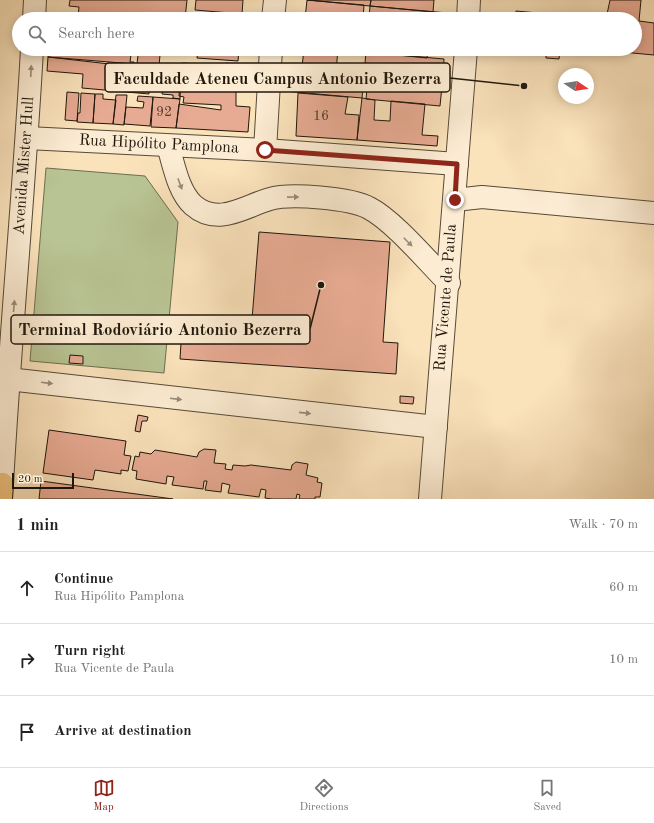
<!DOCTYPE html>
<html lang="en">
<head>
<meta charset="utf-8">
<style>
	body { margin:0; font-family:"Old Standard TT",serif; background:#f6f6f6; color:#222 }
	.compass { position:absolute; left:558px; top:68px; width:36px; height:36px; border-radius:50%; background:#fff; box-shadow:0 2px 10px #0003; rotate:102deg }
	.scale { position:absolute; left:12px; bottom:10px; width:62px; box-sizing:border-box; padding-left:4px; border:2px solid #20170c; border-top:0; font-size:11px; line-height:14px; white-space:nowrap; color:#20170c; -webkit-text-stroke:3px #fcecd3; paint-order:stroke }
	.stop { position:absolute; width:12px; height:12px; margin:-9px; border:3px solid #8f2418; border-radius:50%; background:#fff }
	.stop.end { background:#8f2418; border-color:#fff; box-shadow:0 1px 4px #0008 }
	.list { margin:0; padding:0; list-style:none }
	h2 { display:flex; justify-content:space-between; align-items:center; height:52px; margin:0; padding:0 16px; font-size:17px }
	h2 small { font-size:13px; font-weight:400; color:#767676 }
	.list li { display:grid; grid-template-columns:26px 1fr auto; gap:12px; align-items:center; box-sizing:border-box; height:72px; padding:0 16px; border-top:1px solid #e0e0e0 }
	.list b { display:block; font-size:15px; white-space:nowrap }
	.list p { margin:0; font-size:13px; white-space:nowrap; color:#767676 }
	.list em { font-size:13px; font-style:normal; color:#767676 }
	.icon { flex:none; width:22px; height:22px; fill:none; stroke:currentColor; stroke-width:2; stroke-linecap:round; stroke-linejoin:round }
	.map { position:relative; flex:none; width:654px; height:499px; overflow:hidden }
	.search { position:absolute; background:#fff; box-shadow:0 2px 10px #0003; left:12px; right:12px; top:12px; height:44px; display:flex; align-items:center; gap:10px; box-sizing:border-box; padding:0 14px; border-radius:22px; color:#767676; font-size:15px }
	.sheet { height:268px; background:#fff }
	nav { display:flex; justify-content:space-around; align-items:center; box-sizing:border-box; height:56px; border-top:1px solid #e0e0e0; background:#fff; font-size:11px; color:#767676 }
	nav a { display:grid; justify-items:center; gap:2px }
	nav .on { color:#8f2418 }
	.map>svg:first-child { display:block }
	.green { fill:#b9c494; stroke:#6c6e50 }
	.building { fill:#e7ab93; stroke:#20170c }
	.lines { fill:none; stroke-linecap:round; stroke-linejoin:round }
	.minor-casing { stroke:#564a38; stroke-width:24 }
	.major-casing { stroke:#20170c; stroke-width:24 }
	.highway-casing { stroke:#20170c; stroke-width:24 }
	.minor { stroke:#fcecd3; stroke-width:22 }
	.major { stroke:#edc17e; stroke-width:22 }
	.highway { stroke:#edc17e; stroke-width:22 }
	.oneway { fill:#998c79 }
	.route { stroke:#8f2418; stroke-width:5 }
	.labels { text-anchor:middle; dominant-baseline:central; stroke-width:3; stroke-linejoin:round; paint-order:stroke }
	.number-label { font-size:14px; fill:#523c2e }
	.street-label { font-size:16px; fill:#20170c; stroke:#fcecd3 }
	.leader { fill:none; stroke:#20170c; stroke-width:1.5 }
	.callout-dot { fill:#20170c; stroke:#fcecd3; stroke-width:1.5 }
	.callout { fill:#fcecd3; stroke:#20170c; stroke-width:1.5 }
	.callout-label { font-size:17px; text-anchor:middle; font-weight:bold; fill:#20170c }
</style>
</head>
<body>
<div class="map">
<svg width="654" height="499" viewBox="0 0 654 499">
	<rect width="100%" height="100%" fill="#fae2bb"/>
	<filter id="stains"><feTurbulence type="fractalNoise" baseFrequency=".005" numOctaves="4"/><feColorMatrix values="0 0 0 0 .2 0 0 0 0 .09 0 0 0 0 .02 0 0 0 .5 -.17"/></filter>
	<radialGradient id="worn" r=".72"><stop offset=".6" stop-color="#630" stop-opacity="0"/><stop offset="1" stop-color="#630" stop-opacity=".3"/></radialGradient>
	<!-- green -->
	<path class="green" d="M46 168 145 176 178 222 164 373 30 361Z"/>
	<!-- building -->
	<path class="building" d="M70 0H187L185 19H96L78 17 79 7 69 6Z
		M196 0H243L242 14 195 10Z
		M307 0 364 5 363 19H305Z
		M307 0H371L370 6Z
		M371 0H434L433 12 370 6Z
		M610 0H641L639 21 654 23V55L590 49H635V19H515L516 11 606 19Z
		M370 6 448 13V19H369Z
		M192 14 204 15V18L212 19H192Z
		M48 49H87L160 55 159 66 137 64 138 55H131L130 62H134V64L48 57Z
		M198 49H239L238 61 197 58Z
		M304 49 338 50 336 70 302 67Z
		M333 49H366V52Z
		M366 49H428L427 58 366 52Z
		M546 49H560L559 59 546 58Z
		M366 52 444 59 443 83 419 80V78L408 77V79L379 77V71L376 70 377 64 365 63Z
		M48 57 127 66 126 84 149 86V94L82 88 83 74 47 71Z
		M182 63 226 66V63L253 66 251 88 180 82Z
		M164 67 181 68 180 99 173 98V95L162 94Z
		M286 68 301 69V72L332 75V72L347 74V87L363 88 362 98 284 91Z
		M368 78 442 86 440 106 366 99Z
		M180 82 236 87V106L250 107 248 132 176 128 179 104 221 110V105L183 103 184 97 179 96Z
		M67 92 79 93 77 121 65 120Z
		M81 93 95 94 93 123 77 122 78 113H80Z
		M298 93 348 97 345 114 359 115 357 140 296 136Z
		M95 94H103V99L116 100 113 124 93 123Z
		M116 95H127L124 125 113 124Z
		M138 96 153 97 150 126 124 124 126 107 143 108 144 102 137 101Z
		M153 97 180 99 176 128 151 127Z
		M362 98 375 100 374 120 390 121 391 101 425 104 422 135 438 136 437 146 357 140Z
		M259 232 390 242 383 342 398 343 396 374 180 359 182 327 251 332Z
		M70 355 83 356V364L69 363Z
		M400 396 414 397 413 404 400 403Z
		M138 415 148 417 147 421H142L140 432 135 431Z
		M49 430 126 441 124 455 131 456 128 471 121 470V474L95 470 93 480 43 473Z
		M204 449 216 450 214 463 226 464 225 469 232 470 233 465 245 466 251 465 291 470 292 465 296 462 308 464 306 475 318 478 317 482 322 483 320 497H315V499H299L300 495 297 494 296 499H272L265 498 266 490 261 489 259 497 228 493 230 485 222 483 221 492 205 490 207 481H204L203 489 172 485 174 477 167 476 166 484 136 479 137 471 132 470 135 456 139 457 140 452 151 454 155 450 197 457 199 452Z
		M41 481 173 499H39Z"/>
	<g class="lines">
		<defs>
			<g id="minor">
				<path d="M34 19 35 0"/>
				<path d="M273 19 275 0"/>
				<path d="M468 19 469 0"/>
				<path id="s1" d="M27 138 265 150 457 164"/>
				<path d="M168 146C174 165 178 191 193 205 218 227 245 206 270 199 290 193 351 198 369 208 394 221 428 262 449 283"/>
				<path d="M265 150 271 49"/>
				<path d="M455 200 482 197 654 213"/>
				<path d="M8 379 436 427"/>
				<path id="s2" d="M2 484C10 339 24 194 32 49"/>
				<path id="s3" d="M430 499 466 49"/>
			</g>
			<path id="major" d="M1 499 2 484"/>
			<path id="highway" d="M0 484H2"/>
		</defs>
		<!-- minor casing -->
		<use href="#minor" class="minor-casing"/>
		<!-- major casing -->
		<use href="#major" class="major-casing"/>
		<!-- highway casing -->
		<use href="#highway" class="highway-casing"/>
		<!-- minor -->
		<use href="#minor" class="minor"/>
		<!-- major -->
		<use href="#major" class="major"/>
		<!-- highway -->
		<use href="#highway" class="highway"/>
	</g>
	<!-- one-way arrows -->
	<defs><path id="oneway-solid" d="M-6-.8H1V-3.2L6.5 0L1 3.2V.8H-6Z"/></defs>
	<g class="oneway">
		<use href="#oneway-solid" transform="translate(31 71) rotate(-87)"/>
		<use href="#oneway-solid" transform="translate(180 184) rotate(70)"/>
		<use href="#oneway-solid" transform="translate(293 197) rotate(-1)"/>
		<use href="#oneway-solid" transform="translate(408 242) rotate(45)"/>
		<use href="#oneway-solid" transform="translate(14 306) rotate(-85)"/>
		<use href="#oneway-solid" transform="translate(47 383) rotate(7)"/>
		<use href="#oneway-solid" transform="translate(176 399) rotate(7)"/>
		<use href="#oneway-solid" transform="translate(305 413) rotate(6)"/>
	</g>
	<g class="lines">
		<!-- route -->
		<path class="route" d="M265 150 457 164 455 200"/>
	</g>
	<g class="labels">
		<!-- number labels -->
		<g class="number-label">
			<text x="164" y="112">92</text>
			<text x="321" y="116">16</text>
		</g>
		<!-- street labels -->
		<g class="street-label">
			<text stroke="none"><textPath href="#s1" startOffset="132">Rua Hipólito Pamplona</textPath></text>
			<text stroke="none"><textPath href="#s2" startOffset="319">Avenida Mister Hull</textPath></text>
			<text stroke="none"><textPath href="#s3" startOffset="202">Rua Vicente de Paula</textPath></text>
		</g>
	</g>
	<!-- callouts -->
	<path class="leader" d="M524 86L450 78M321 285L310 329"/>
	<g class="callout-dot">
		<circle cx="524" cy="86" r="4"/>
		<circle cx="321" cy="285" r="4"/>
	</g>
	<g class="callout">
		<rect x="105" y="63" width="345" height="29" rx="4"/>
		<rect x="11" y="315" width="299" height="29" rx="4"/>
	</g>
	<g class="callout-label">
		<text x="277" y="84">Faculdade Ateneu Campus Antonio Bezerra</text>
		<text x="160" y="335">Terminal Rodoviário Antonio Bezerra</text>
	</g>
	<rect width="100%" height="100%" filter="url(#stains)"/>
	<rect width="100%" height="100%" fill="url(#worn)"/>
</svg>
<svg class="compass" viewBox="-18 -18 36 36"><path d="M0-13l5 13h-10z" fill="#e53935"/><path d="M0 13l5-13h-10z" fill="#767676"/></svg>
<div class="scale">20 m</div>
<div class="stop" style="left:265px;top:150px"></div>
<div class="stop end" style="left:455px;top:200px"></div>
<div class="search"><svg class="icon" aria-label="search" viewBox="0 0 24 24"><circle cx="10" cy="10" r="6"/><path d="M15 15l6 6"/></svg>Search here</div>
</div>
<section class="sheet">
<h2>1 min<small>Walk · 70 m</small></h2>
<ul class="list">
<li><svg class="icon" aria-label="ahead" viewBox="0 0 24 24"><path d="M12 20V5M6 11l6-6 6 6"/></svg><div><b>Continue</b><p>Rua Hipólito Pamplona</p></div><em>60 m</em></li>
<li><svg class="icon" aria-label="right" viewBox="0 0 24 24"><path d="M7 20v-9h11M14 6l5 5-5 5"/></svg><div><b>Turn right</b><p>Rua Vicente de Paula</p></div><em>10 m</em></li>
<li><svg class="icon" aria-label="arrive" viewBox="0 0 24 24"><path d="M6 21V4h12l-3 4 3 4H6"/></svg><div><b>Arrive at destination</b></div></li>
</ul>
</section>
<nav>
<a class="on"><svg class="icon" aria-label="map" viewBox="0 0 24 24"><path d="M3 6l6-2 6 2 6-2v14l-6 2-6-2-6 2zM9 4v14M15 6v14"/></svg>Map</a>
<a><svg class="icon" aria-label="directions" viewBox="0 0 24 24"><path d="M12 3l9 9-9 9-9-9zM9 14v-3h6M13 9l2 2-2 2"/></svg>Directions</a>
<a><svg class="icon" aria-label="saved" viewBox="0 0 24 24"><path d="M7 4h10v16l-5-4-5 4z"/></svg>Saved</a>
</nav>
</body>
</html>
